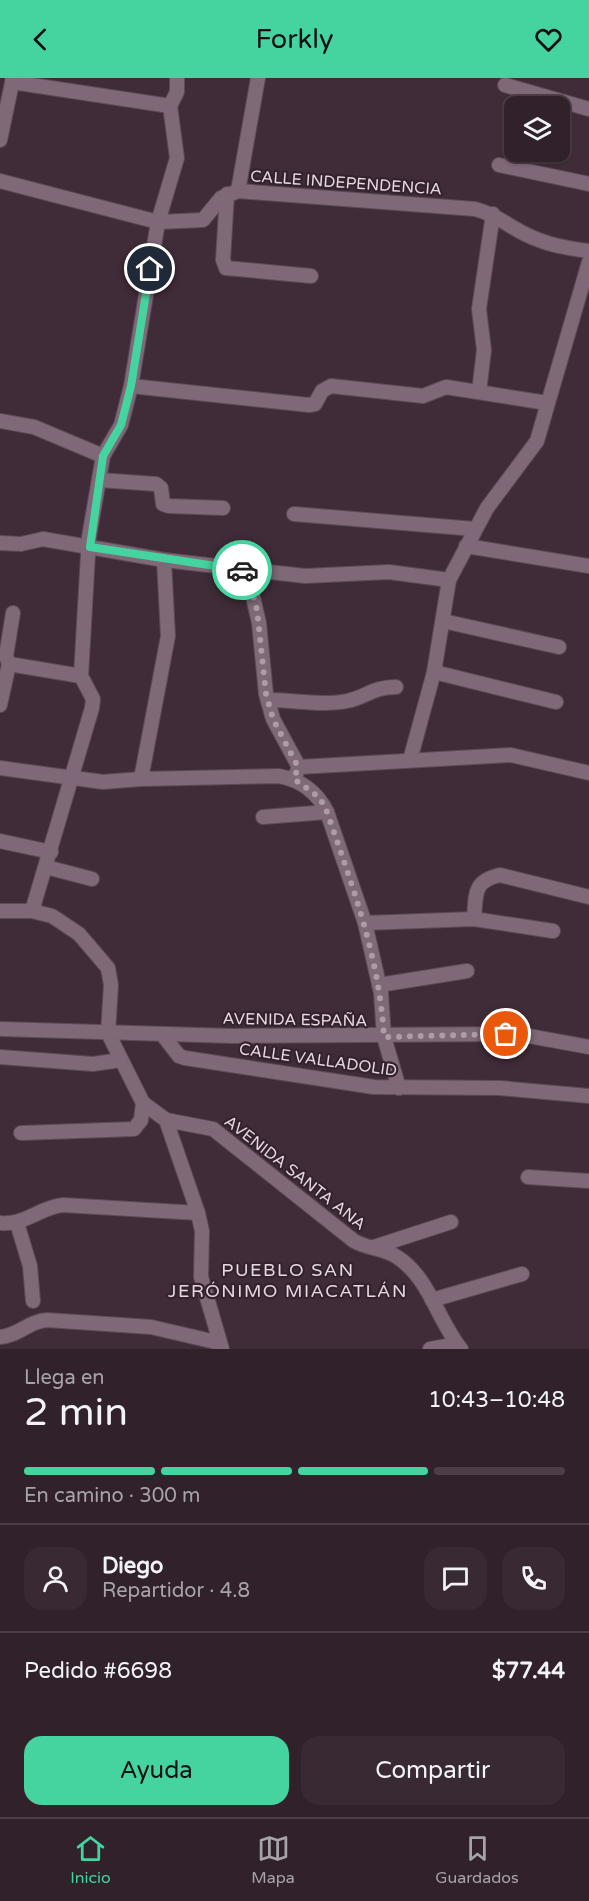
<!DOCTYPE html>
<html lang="es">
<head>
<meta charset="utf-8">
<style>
  body { margin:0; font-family:"Varela Round",sans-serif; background:#382933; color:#f1f3f6; height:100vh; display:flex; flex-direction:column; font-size:22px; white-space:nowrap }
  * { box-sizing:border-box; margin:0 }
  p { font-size:20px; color:#a8a3a9 }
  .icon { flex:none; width:33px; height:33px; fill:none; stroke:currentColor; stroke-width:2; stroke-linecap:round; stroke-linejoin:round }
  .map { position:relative; height:1271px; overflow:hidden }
  .sheet { display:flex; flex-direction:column; background:#30212b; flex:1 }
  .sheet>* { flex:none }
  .tools { position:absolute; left:504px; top:18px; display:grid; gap:12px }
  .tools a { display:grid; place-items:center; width:66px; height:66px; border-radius:12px; background:#30212b; box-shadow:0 2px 4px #0004,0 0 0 2px #4b3e47; font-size:30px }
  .pin { position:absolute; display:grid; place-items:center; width:51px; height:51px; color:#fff; margin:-26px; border:3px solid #fff; border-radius:50%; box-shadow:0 2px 6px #0007 }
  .courier { position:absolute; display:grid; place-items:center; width:60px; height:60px; margin:-30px; border:4px solid #45d49f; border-radius:50%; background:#fff; color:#222; box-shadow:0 2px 8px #0007 }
  .overview em { font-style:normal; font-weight:600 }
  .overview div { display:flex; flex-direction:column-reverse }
  .overview { display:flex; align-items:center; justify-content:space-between; height:102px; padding:0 24px }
  h1 { font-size:39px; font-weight:600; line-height:45px }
  .bar { display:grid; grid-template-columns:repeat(4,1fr); gap:9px 6px; align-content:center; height:72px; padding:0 24px }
  .bar i { height:8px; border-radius:4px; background:#4b3e47 }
  .bar .active { background:#45d49f }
  .bar p { grid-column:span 4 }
  .line { display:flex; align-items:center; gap:15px; padding:0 24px; border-top:2px solid #4b3e47 }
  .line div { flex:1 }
  .round { display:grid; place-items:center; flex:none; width:63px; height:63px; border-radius:18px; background:#382933 }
  .primary-button { display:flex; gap:12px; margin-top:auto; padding:12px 24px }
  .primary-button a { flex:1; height:69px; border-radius:18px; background:#45d49f; color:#111; font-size:24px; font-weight:600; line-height:69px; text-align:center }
  .primary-button a+a { background:#382933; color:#f1f3f6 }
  header { display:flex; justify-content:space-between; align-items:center; height:78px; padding:0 24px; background:#45d49f; color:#111; font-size:27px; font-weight:600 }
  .dock { display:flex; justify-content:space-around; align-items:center; height:84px; border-top:2px solid #4b3e47; background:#30212b; font-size:16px; color:#a8a3a9 }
  .dock a { display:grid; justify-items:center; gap:3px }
  .dock .active { color:#45d49f }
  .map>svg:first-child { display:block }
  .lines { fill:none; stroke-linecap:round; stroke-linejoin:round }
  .minor-casing { stroke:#5b4b56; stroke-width:16 }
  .minor { stroke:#7f6877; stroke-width:14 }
  .done { stroke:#ab9ca6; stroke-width:6; stroke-dasharray:0 10.8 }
  .route { stroke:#45d49f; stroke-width:8 }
  .labels { text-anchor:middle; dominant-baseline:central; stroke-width:4.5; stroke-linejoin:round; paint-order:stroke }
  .street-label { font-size:16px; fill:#e5d8e1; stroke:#35222f }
  .neighbourhood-label { font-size:18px; letter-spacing:1.5px; fill:#e5d8e1; stroke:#35222f }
</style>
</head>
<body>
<header><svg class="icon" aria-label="back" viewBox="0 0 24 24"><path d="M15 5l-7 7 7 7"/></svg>Forkly<svg class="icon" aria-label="heart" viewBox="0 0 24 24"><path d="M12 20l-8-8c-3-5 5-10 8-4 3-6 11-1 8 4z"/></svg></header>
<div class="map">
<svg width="589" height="1271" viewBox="0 0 589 1271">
  <rect width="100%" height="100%" fill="#402c39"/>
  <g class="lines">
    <defs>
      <g id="minor">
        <path d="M12,4l158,24"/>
        <path d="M505,7l84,24"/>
        <path d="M170,28l7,-14v-14"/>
        <path d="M0,62l13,-62"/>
        <path d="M499,87l90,19"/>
        <path d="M0,103l158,41 45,-2 18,-22 17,-7 237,18c20,5 32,16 50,25 22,11 41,14 64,17"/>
        <path d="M238,113l20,-113"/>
        <path d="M227,116l-4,66 3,8 85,8"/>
        <path d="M131,308l178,19 6,-1 7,-13 9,-5 92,10 23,-9 101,16"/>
        <path d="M479,314l5,-42 -5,-41 14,-95"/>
        <path d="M0,343l34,6 69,29"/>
        <path d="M99,402l57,4 5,4 2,16 6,2 54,2"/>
        <path d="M294,436l181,15"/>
        <path d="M0,465l21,1 22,-5 121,21 141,16 84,-4 60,8"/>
        <path d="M466,468l123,20"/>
        <path d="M247,493l12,52 7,71 7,25 26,48 -3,7"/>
        <path d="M13,535l-7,43 3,8 72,12"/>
        <path d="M443,543l116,26"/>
        <path d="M434,594l122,30"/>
        <path d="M268,622c25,0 55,6 79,1 20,-4 25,-14 49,-14"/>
        <path d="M0,627l9,-41"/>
        <path d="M410,682l24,-88 15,-92 38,-72 50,-67 52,-179"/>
        <path d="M299,689l212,-12 78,18"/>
        <path d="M0,690l103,14 38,-3 138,-3c22,4 38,16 48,36l38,111 16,70 3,44 15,51"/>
        <path d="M141,701l27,-143 -4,-76"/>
        <path d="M263,739l64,-5"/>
        <path d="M0,763l51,11"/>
        <path d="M46,789l46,12"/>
        <path d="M0,833h32l20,5 27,18 29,34 3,17 -3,48 35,70 23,17 32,93 4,18 -1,46 21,72"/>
        <path d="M32,833l60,-203 1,-9 -12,-23 8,-139 14,-81 18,-31 10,-39 27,-164 19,-64 -7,-52"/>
        <path d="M474,841c2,-25 -1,-38 26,-44l89,22"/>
        <path d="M365,845l109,-4 79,12"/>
        <path d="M379,907l88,-14"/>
        <path d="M0,951l233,7 285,-2 71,13"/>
        <path d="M162,956l17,22 6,2 189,29 126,1 89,8"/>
        <path d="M0,979l93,7 28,-4"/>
        <path d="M166,1042l47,9 141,112c14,8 30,7 43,16 32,20 41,64 64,92"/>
        <path d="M21,1055l113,-4 7,-9 2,-17"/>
        <path d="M528,1099l61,4"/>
        <path d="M0,1145c24,3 40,-16 63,-18l135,8"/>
        <path d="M17,1145l13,43 3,35"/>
        <path d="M374,1169l77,-25"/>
        <path d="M432,1222l90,-26"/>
        <path d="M0,1259c18,-1 29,-16 47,-17l104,7 69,16"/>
        <path d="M430,1271l27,-5"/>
      </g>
    </defs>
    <!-- minor casing -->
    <use href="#minor" class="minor-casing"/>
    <!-- minor -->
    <use href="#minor" class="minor"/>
  </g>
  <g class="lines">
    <!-- done -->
    <path class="done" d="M242,492l5,1 10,39 9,84 7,25 25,48 -4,12 26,19 7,14c26,76 52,144 57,225l122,-3"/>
    <!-- route -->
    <path class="route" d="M150,191l-19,117 -10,39 -18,31 -13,91 152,23"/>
  </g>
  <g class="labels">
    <!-- street labels -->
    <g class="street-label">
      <text transform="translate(346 105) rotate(4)">CALLE INDEPENDENCIA</text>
      <text transform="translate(295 942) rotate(1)">AVENIDA ESPAÑA</text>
      <text transform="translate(318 982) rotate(8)">CALLE VALLADOLID</text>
      <text transform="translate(295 1095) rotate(38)">AVENIDA SANTA ANA</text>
    </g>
    <!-- neighbourhood labels -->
    <g class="neighbourhood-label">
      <text x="288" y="1192">PUEBLO SAN<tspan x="288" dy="21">JERÓNIMO MIACATLÁN</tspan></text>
    </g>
  </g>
</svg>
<div class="tools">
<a><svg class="icon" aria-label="layers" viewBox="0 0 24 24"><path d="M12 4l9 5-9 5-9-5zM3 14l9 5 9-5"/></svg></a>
</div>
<div class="pin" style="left:506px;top:956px;background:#ea580c"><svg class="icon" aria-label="bag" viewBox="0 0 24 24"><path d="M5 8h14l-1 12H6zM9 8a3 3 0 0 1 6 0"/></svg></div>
<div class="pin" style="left:150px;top:191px;background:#1f2937"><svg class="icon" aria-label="home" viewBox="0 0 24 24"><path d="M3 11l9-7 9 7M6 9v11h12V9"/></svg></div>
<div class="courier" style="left:242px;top:492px"><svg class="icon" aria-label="car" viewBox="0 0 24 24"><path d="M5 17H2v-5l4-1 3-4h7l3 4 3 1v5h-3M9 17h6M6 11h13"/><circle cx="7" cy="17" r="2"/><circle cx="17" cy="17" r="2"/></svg></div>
</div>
<section class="sheet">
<div class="overview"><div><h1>2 min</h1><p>Llega en</p></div><em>10:43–10:48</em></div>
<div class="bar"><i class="active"></i><i class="active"></i><i class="active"></i><i></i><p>En camino · 300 m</p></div>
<div class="line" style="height:108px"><a class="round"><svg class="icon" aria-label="person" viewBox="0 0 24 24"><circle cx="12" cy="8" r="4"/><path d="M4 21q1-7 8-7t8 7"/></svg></a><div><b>Diego</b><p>Repartidor · 4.8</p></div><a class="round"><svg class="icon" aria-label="chat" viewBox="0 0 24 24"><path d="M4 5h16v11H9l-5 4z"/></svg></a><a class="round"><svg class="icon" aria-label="phone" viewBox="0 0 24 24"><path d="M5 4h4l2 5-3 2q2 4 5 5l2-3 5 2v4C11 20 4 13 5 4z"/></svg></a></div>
<div class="line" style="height:78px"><div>Pedido #6698</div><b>$77.44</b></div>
<div class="primary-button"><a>Ayuda</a><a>Compartir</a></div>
</section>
<nav class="dock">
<a class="active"><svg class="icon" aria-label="home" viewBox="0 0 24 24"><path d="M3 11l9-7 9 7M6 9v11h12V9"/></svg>Inicio</a>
<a><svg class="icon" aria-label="map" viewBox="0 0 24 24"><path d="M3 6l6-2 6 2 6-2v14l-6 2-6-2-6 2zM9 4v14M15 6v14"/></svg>Mapa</a>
<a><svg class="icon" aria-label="saved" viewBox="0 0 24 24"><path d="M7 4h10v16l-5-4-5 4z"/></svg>Guardados</a>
</nav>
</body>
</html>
